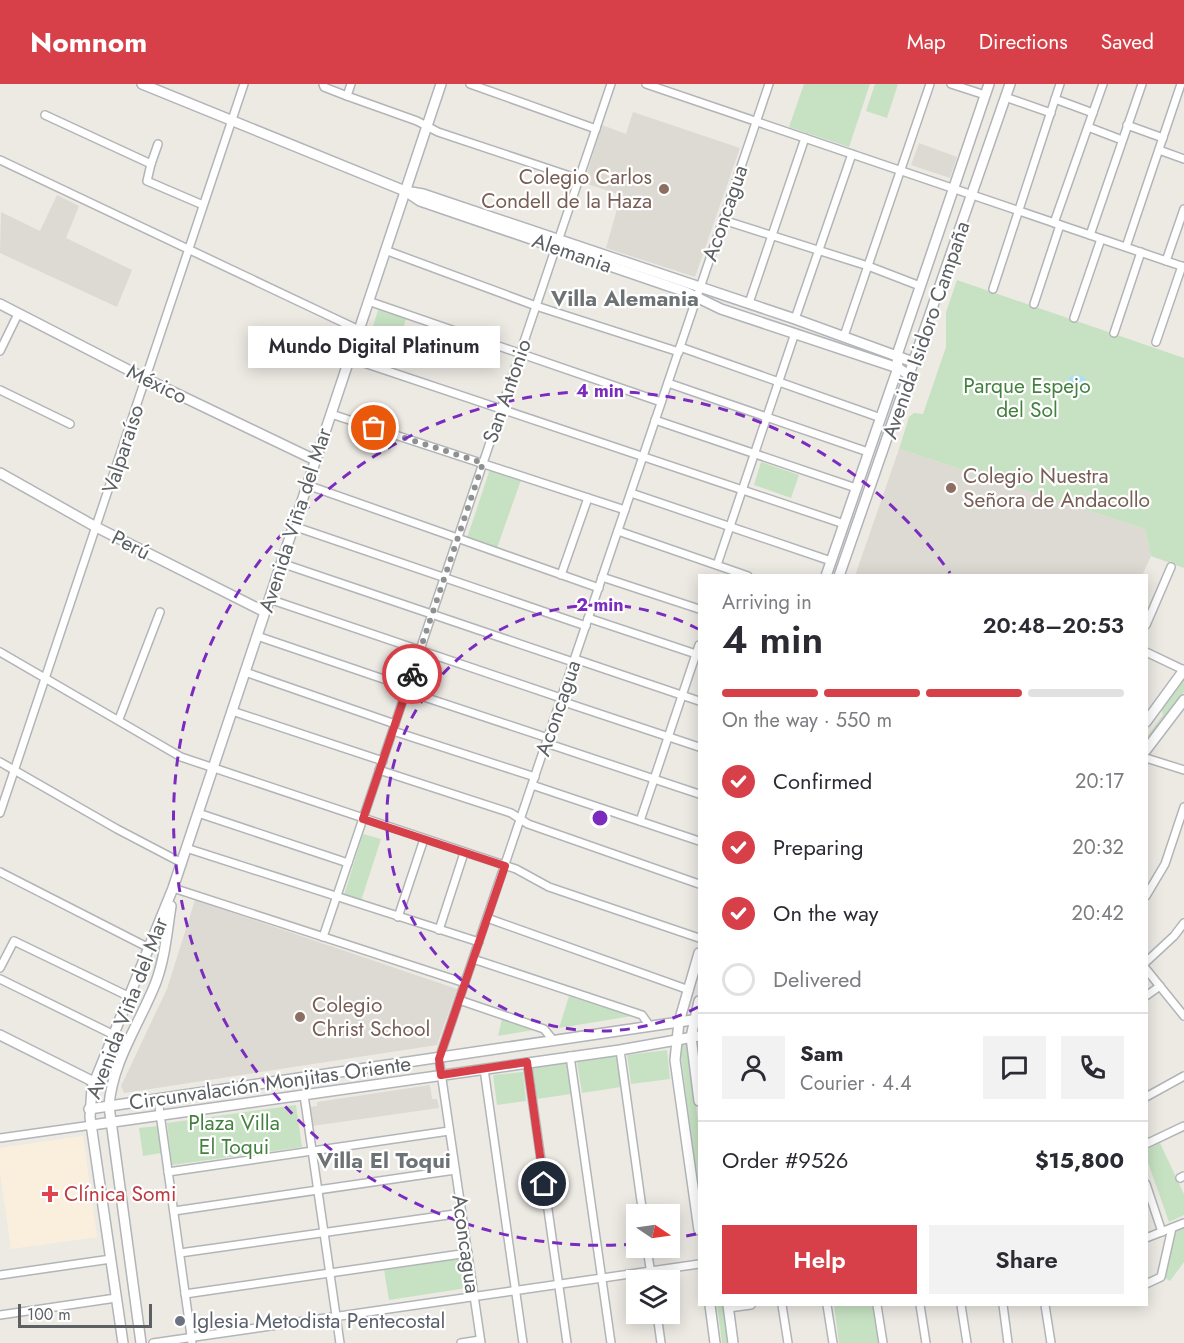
<!DOCTYPE html>
<html lang="en">
<head>
<meta charset="utf-8">
<style>
  body { margin:0; font-family:Jost,sans-serif; background:#f2f2f3; color:#2b2b33; height:100vh; display:flex; flex-direction:column; font-size:22px; white-space:nowrap }
  * { box-sizing:border-box; margin:0 }
  p { font-size:20px; color:#7c7c81 }
  .icon { flex:none; width:33px; height:33px; fill:none; stroke:currentColor; stroke-width:2; stroke-linecap:round; stroke-linejoin:round }
  .map { position:relative; flex:1; overflow:hidden }
  .sheet { position:absolute; left:698px; top:490px; width:450px; height:732px; display:flex; flex-direction:column; background:#fff; border-radius:0px; box-shadow:0 3px 15px #0003 }
  .sheet>* { flex:none }
  .needle { width:39px; rotate:103deg }
  .buttons { position:absolute; left:626px; top:1120px; display:grid; gap:12px }
  .buttons a { display:grid; place-items:center; width:54px; height:54px; border-radius:0px; background:#fff; box-shadow:0 3px 15px #0003; font-size:30px }
  .scale { position:absolute; left:18px; bottom:15px; width:134px; box-sizing:border-box; padding-left:6px; border:3px solid #5c6063; border-top:0; font-size:16px; line-height:21px; white-space:nowrap; color:#5c6063; -webkit-text-stroke:4px #fff; paint-order:stroke }
  .pin { position:absolute; display:grid; place-items:center; width:51px; height:51px; color:#fff; margin:-26px; border:3px solid #fff; border-radius:50%; box-shadow:0 2px 6px #0007 }
  .courier { position:absolute; display:grid; place-items:center; width:60px; height:60px; margin:-30px; border:4px solid #d74048; border-radius:50%; background:#fff; color:#222; box-shadow:0 2px 8px #0007 }
  .bubble { position:absolute; height:42px; border-radius:0px; background:#fff; box-shadow:0 3px 15px #0003; font-size:20px; font-weight:600; line-height:42px; text-align:center }
  .overview em { font-style:normal; font-weight:600 }
  .overview div { display:flex; flex-direction:column-reverse }
  .overview { display:flex; align-items:center; justify-content:space-between; height:102px; padding:0 24px }
  h1 { font-size:39px; font-weight:600; line-height:45px }
  .bar { display:grid; grid-template-columns:repeat(4,1fr); gap:9px 6px; align-content:center; height:72px; padding:0 24px }
  .bar i { height:8px; border-radius:4px; background:#e1e1e2 }
  .bar .active { background:#d74048 }
  .bar p { grid-column:span 4 }
  .line { display:flex; align-items:center; gap:15px; padding:0 24px; border-top:2px solid #e1e1e2 }
  .line div { flex:1 }
  .round { display:grid; place-items:center; flex:none; width:63px; height:63px; border-radius:0px; background:#f2f2f3 }
  ol { padding:0 24px; list-style:none }
  li { display:flex; align-items:center; gap:18px; height:66px }
  li p { margin-inline-start:auto }
  li .icon { padding:6px; border-radius:50%; background:#d74048; color:#fff; stroke-width:4 }
  li:last-child { color:#7c7c81 }
  li i { width:33px; height:33px; border:3px solid #e1e1e2; border-radius:50% }
  .action { display:flex; gap:12px; margin-top:auto; padding:12px 24px }
  .action a { flex:1; height:69px; border-radius:0px; background:#d74048; color:#fff; font-size:24px; font-weight:600; line-height:69px; text-align:center }
  .action a+a { background:#f2f2f3; color:#2b2b33 }
  header { display:flex; align-items:center; gap:36px; box-sizing:border-box; height:84px; padding:0 30px; background:#d74048; color:#fff }
  header strong { font-size:28px }
  nav { display:flex; gap:33px; margin-inline-start:auto; font-size:21px }
  .map>svg:first-child { display:block }
  .commercial { fill:#faefdc }
  .education { fill:#ddd9d3 }
  .green { fill:#c7e2c3 }
  .water { fill:#abdff6 }
  .lines { fill:none; stroke-linecap:round; stroke-linejoin:round }
  .street-casing { stroke:#b2b5b8; stroke-width:10 }
  .secondary-casing { stroke:#b1b4b8; stroke-width:12 }
  .street { stroke:#fff; stroke-width:7 }
  .secondary { stroke:#fff; stroke-width:9 }
  .done { stroke:#8f9090; stroke-width:6; stroke-dasharray:0 10.8 }
  .route { stroke:#d74048; stroke-width:8 }
  .ring { fill:none; stroke:#7b2cbf; stroke-width:3; stroke-dasharray:10 8 }
  .education-dot { fill:#8d6e63; stroke:#fff; stroke-width:2 }
  .health-dot { fill:#e0444e; stroke:#fff; stroke-width:2 }
  .worship-dot { fill:#6b7280; stroke:#fff; stroke-width:2 }
  .labels { text-anchor:middle; dominant-baseline:central; stroke-width:4.5; stroke-linejoin:round; paint-order:stroke }
  .education-label { font-size:21px; fill:#785e54; stroke:#fff; text-anchor:start }
  .street-label { font-size:21px; fill:#5c6063; stroke:#fff }
  .park-label { font-size:21px; fill:#43813e; stroke:#fff }
  .health-label { font-size:21px; fill:#be3a42; stroke:#fff; text-anchor:start }
  .worship-label { font-size:21px; fill:#5b616d; stroke:#fff; text-anchor:start }
  .neighbourhood-label { font-size:22px; font-weight:bold; fill:#6d7275; stroke:#fff }
  .centre { fill:#7b2cbf; stroke:#fff; stroke-width:3 }
  .ring-label { font-size:18px; text-anchor:middle; font-weight:bold; fill:#7b2cbf; stroke:#fff; stroke-width:4.5; stroke-linejoin:round; paint-order:stroke }
</style>
</head>
<body>
<header>
<strong>Nomnom</strong>
<nav><a>Map</a><a>Directions</a><a>Saved</a></nav>
</header>
<div class="map">
<svg width="1184" height="1259" viewBox="0 0 1184 1259">
  <rect width="100%" height="100%" fill="#edeae4"/>
  <!-- commercial -->
  <path class="commercial" d="M83,1052l14,101 -86,12 -11,-77v-24z"/>
  <!-- education -->
  <g class="education">
    <path d="M633,28l107,36 -45,129 -89,-29 15,-53 -37,-12 18,-58 24,9z"/>
    <path d="M919,59l38,14 -7,21 -39,-13z"/>
    <path d="M57,111l22,11 -13,32 66,32 -15,37 -117,-54 1,-41 39,19z"/>
    <path d="M899,365l246,80 6,27 -9,20h-287z"/>
    <path d="M195,816l262,89 -20,56 -313,48 -3,-7 46,-97z"/>
    <path d="M430,1001l2,14h5l2,9 -127,18 -3,-19 8,-1v-4z"/>
  </g>
  <!-- green -->
  <g class="green">
    <path d="M804,0h66l-21,63 -60,-20z"/>
    <path d="M875,0h23l-11,34 -21,-7z"/>
    <path d="M957,196l227,78v210l-33,-12 -6,-27 -246,-80 10,-32 5,-4 9,1 23,-67v-35z"/>
    <path d="M378,226l28,9 -14,44 -28,-8z"/>
    <path d="M761,378l38,13 -8,23 -37,-13z"/>
    <path d="M490,385l31,11 -24,68 -30,-10z"/>
    <path d="M1184,595v13l-38,52v-6l17,-23 -1,-5z"/>
    <path d="M363,750l18,5 -20,62 -17,-6z"/>
    <path d="M569,912l63,20 -73,12z"/>
    <path d="M502,935l32,11 -36,6z"/>
    <path d="M685,960l2,1 12,80v65l-19,-140v-4z"/>
    <path d="M667,966l3,29 -39,5 -4,-29z"/>
    <path d="M616,972l5,31 -39,6 -5,-31z"/>
    <path d="M566,979l5,31 -34,5 -5,-31z"/>
    <path d="M523,988l3,29 -29,4 -4,-30z"/>
    <path d="M296,1021l6,42 -130,18 -5,-42z"/>
    <path d="M158,1042l3,27 -18,3 -4,-28z"/>
    <path d="M1160,1059l24,51v21l-15,7 -23,-65v-7z"/>
    <path d="M1184,1144v34l-14,19 -5,-3 10,-46z"/>
    <path d="M462,1174l5,30 -78,12 -5,-30z"/>
    <path d="M717,1221h8l5,38h-8z"/>
    <path d="M834,1221h39l6,38h-40z"/>
  </g>
  <!-- water -->
  <circle class="water" cx="1077" cy="302" r="11"/>
  <g class="lines">
    <defs>
      <g id="street">
        <path d="M323,0l1,3 23,9"/>
        <path d="M351,0l-4,12 70,25 21,11 141,47"/>
        <path d="M470,0l126,45"/>
        <path d="M646,0l538,183"/>
        <path d="M951,0l34,11"/>
        <path d="M1005,13l46,16"/>
        <path d="M1055,15l38,14"/>
        <path d="M45,31l106,49 -4,17 56,24"/>
        <path d="M1127,41l36,13"/>
        <path d="M1088,43l34,13"/>
        <path d="M1159,66l25,9"/>
        <path d="M0,76l359,170"/>
        <path d="M151,80l7,-20"/>
        <path d="M723,136l145,46 52,20"/>
        <path d="M1054,139l49,-139"/>
        <path d="M1090,151l52,-151"/>
        <path d="M1126,163l55,-163"/>
        <path d="M385,166l151,56 143,46"/>
        <path d="M1166,177l18,-52"/>
        <path d="M993,205l67,-205"/>
        <path d="M368,217l293,101"/>
        <path d="M749,219l56,-165"/>
        <path d="M1034,220l26,-79"/>
        <path d="M1074,234l27,-79"/>
        <path d="M795,235l57,-165"/>
        <path d="M1114,249l27,-81"/>
        <path d="M844,252l86,-252"/>
        <path d="M1156,258l26,-76"/>
        <path d="M680,263l201,71"/>
        <path d="M0,267l18,-37"/>
        <path d="M349,274l495,166"/>
        <path d="M668,299l200,69"/>
        <path d="M0,306l70,34"/>
        <path d="M331,330l294,96"/>
        <path d="M655,336l201,68"/>
        <path d="M307,401l292,103"/>
        <path d="M631,409l200,68"/>
        <path d="M293,442l293,100"/>
        <path d="M618,447l130,45"/>
        <path d="M281,479l292,99"/>
        <path d="M717,481l78,-232"/>
        <path d="M561,491l27,-77"/>
        <path d="M602,493l97,32"/>
        <path d="M269,515l292,99"/>
        <path d="M588,534l111,37"/>
        <path d="M1146,541l25,-58"/>
        <path d="M257,552l150,51"/>
        <path d="M0,568l181,105 335,112 33,18 150,51"/>
        <path d="M1146,568l38,18"/>
        <path d="M575,575l124,42"/>
        <path d="M245,588l150,52"/>
        <path d="M406,607l142,47"/>
        <path d="M561,617l138,46"/>
        <path d="M232,627l151,50"/>
        <path d="M119,635l41,-107"/>
        <path d="M393,647l142,46"/>
        <path d="M546,659l153,51"/>
        <path d="M1146,674l38,12"/>
        <path d="M0,678l117,67 65,34"/>
        <path d="M379,686l132,43 17,11 171,60"/>
        <path d="M532,701l167,56"/>
        <path d="M0,729l244,-729"/>
        <path d="M198,729l150,50"/>
        <path d="M640,737l59,-176"/>
        <path d="M186,764l293,94"/>
        <path d="M0,788l151,77"/>
        <path d="M173,804l292,95"/>
        <path d="M1146,812l19,-32 19,-57"/>
        <path d="M398,833l26,-78"/>
        <path d="M487,834l202,72"/>
        <path d="M439,846l25,-77"/>
        <path d="M323,853l288,-853"/>
        <path d="M473,875l169,56 7,10"/>
        <path d="M1146,878l28,-26 10,-13"/>
        <path d="M0,884l14,-27 116,56"/>
        <path d="M1146,885l38,47"/>
        <path d="M0,895l114,56"/>
        <path d="M1146,912l14,-10"/>
        <path d="M459,916l85,29 9,11"/>
        <path d="M620,966l23,165"/>
        <path d="M570,972l41,287"/>
        <path d="M527,978l40,281"/>
        <path d="M484,985l39,274"/>
        <path d="M304,1011l36,248"/>
        <path d="M1146,1013l38,-21"/>
        <path d="M158,1015l34,244"/>
        <path d="M0,1054l92,-13"/>
        <path d="M1146,1060l38,-18"/>
        <path d="M168,1088l281,-41"/>
        <path d="M1180,1094l4,-2"/>
        <path d="M1146,1100l16,48"/>
        <path d="M174,1127l281,-41"/>
        <path d="M1146,1154l38,-15"/>
        <path d="M647,1164l5,33"/>
        <path d="M180,1169l282,-40"/>
        <path d="M0,1191l111,-16"/>
        <path d="M1146,1200l15,-7 11,-49"/>
        <path d="M185,1210l283,-41"/>
        <path d="M782,1221l6,38"/>
        <path d="M827,1221l6,38"/>
        <path d="M877,1221l6,38"/>
        <path d="M920,1221l6,38"/>
        <path d="M961,1221l6,38"/>
        <path d="M1003,1221l5,38"/>
        <path d="M1045,1221l6,38"/>
        <path d="M728,1224l23,-3"/>
        <path d="M657,1230l4,29"/>
        <path d="M0,1231l116,-17"/>
        <path d="M153,1259l546,-79"/>
        <path d="M461,1259l19,-3"/>
        <path d="M481,1259l-42,-284 330,-975"/>
      </g>
      <g id="secondary">
        <path d="M142,0l263,107 15,10 266,91 35,17 177,59 11,7"/>
        <path d="M405,107l18,3 372,125 118,43"/>
        <path d="M0,220l146,75 169,81"/>
        <path d="M0,389l96,54 169,85"/>
        <path d="M826,492l66,-191 6,-17 -1,-13 92,-271"/>
        <path d="M839,492l171,-492"/>
        <path d="M1146,638l38,-52"/>
        <path d="M1146,666l38,-50"/>
        <path d="M699,869l-20,69 -4,38 24,170"/>
        <path d="M699,917l-8,36 8,64"/>
        <path d="M0,951l94,47"/>
        <path d="M89,1025l610,-90"/>
        <path d="M92,1041l528,-75 79,-14"/>
        <path d="M710,1221l5,38"/>
        <path d="M728,1221l5,38"/>
        <path d="M123,1259l-33,-226 2,-29 81,-200 268,-804"/>
        <path d="M141,1259l-32,-237c3,-44 31,-83 47,-124 9,-24 11,-51 15,-76"/>
      </g>
    </defs>
    <!-- street casing -->
    <use href="#street" class="street-casing"/>
    <!-- secondary casing -->
    <use href="#secondary" class="secondary-casing"/>
    <!-- street -->
    <use href="#street" class="street"/>
    <!-- secondary -->
    <use href="#secondary" class="secondary"/>
  </g>
  <g class="lines">
    <!-- done -->
    <path class="done" d="M374,344l109,35 -71,211"/>
    <!-- route -->
    <path class="route" d="M412,590l-49,145 142,47 -66,193 2,16 86,-13 17,122"/>
  </g>
  <!-- distance rings -->
  <g class="ring">
    <path d="M698 923A213 213 0 1 1 698 545"/>
    <path d="M696 1150A427 427 0 0 1 670 1155M634 1160A427 427 0 1 1 950 489"/>
  </g>
  <!-- markers -->
  <g class="education-dot">
    <circle cx="664" cy="105" r="6"/>
    <circle cx="951" cy="404" r="6"/>
    <circle cx="300" cy="933" r="6"/>
  </g>
  <path class="health-dot" d="M47 1101h6v6h6v6h-6v6h-6v-6h-6v-6h6z"/>
  <circle class="worship-dot" cx="180" cy="1237" r="6"/>
  <g class="labels">
    <!-- education labels -->
    <g class="education-label">
      <text x="652" y="93" text-anchor="end">Colegio Carlos<tspan x="652" dy="24">Condell de la Haza</tspan></text>
      <text x="963" y="392">Colegio Nuestra<tspan x="963" dy="24">Señora de Andacollo</tspan></text>
      <text x="312" y="921">Colegio<tspan x="312" dy="24">Christ School</tspan></text>
    </g>
    <!-- street labels -->
    <g class="street-label">
      <text transform="translate(725 129) rotate(-71)">Aconcagua</text>
      <text transform="translate(572 169) rotate(19)">Alemania</text>
      <text transform="translate(926 246) rotate(-71)">Avenida Isidoro Campaña</text>
      <text transform="translate(157 300) rotate(26)">México</text>
      <text transform="translate(507 307) rotate(-71)">San Antonio</text>
      <text transform="translate(123 365) rotate(-72)">Valparaíso</text>
      <text transform="translate(295 436) rotate(-72)">Avenida Viña del Mar</text>
      <text transform="translate(131 461) rotate(27)">Perú</text>
      <text transform="translate(558 624) rotate(-71)">Aconcagua</text>
      <text transform="translate(127 924) rotate(-69)">Avenida Viña del Mar</text>
      <text transform="translate(270 999) rotate(-8)">Circunvalación Monjitas Oriente</text>
      <text transform="translate(466 1160) rotate(82)">Aconcagua</text>
    </g>
    <!-- park labels -->
    <g class="park-label">
      <text x="1027" y="302">Parque Espejo<tspan x="1027" dy="24">del Sol</tspan></text>
      <text x="234" y="1039">Plaza Villa<tspan x="234" dy="24">El Toqui</tspan></text>
    </g>
    <!-- health labels -->
    <g class="health-label">
      <text x="64" y="1110">Clínica Somi</text>
    </g>
    <!-- worship labels -->
    <g class="worship-label">
      <text x="192" y="1237">Iglesia Metodista Pentecostal</text>
    </g>
    <!-- neighbourhood labels -->
    <g class="neighbourhood-label">
      <text x="625" y="214">Villa Alemania</text>
      <text x="384" y="1076">Villa El Toqui</text>
    </g>
  </g>
  <circle cx="600" cy="734" r="9" class="centre"/>
  <g class="ring-label">
    <text x="600" y="313">4 min</text>
    <text x="600" y="527">2 min</text>
  </g>
</svg>
<div class="buttons">
<a><svg class="needle" viewBox="-14 -14 28 28"><path d="M0-13l5 13h-10z" fill="#e53935"/><path d="M0 13l5-13h-10z" fill="#7c7c81"/></svg></a>
<a><svg class="icon" aria-label="layers" viewBox="0 0 24 24"><path d="M12 4l9 5-9 5-9-5zM3 14l9 5 9-5"/></svg></a>
</div>
<div class="scale">100 m</div>
<div class="pin" style="left:374px;top:344px;background:#ea580c"><svg class="icon" aria-label="bag" viewBox="0 0 24 24"><path d="M5 8h14l-1 12H6zM9 8a3 3 0 0 1 6 0"/></svg></div>
<div class="pin" style="left:544px;top:1100px;background:#1f2937"><svg class="icon" aria-label="home" viewBox="0 0 24 24"><path d="M3 11l9-7 9 7M6 9v11h12V9"/></svg></div>
<div class="courier" style="left:412px;top:590px"><svg class="icon" aria-label="bike" viewBox="0 0 24 24"><circle cx="6" cy="16" r="4"/><circle cx="18" cy="16" r="4"/><path d="M6 16l4-8h5l3 8M10 8l3 8H6M13 5h3"/></svg></div>
<div class="bubble" style="left:248px;top:242px;width:252px">Mundo Digital Platinum</div>
<section class="sheet">
<div class="overview"><div><h1>4 min</h1><p>Arriving in</p></div><em>20:48–20:53</em></div>
<div class="bar"><i class="active"></i><i class="active"></i><i class="active"></i><i></i><p>On the way · 550 m</p></div>
<ol>
<li><svg class="icon" aria-label="check" viewBox="0 0 24 24"><path d="M5 12l5 5 9-10"/></svg>Confirmed<p>20:17</p></li>
<li><svg class="icon" aria-label="check" viewBox="0 0 24 24"><path d="M5 12l5 5 9-10"/></svg>Preparing<p>20:32</p></li>
<li><svg class="icon" aria-label="check" viewBox="0 0 24 24"><path d="M5 12l5 5 9-10"/></svg>On the way<p>20:42</p></li>
<li><i></i>Delivered</li>
</ol>
<div class="line" style="height:108px"><a class="round"><svg class="icon" aria-label="person" viewBox="0 0 24 24"><circle cx="12" cy="8" r="4"/><path d="M4 21q1-7 8-7t8 7"/></svg></a><div><b>Sam</b><p>Courier · 4.4</p></div><a class="round"><svg class="icon" aria-label="chat" viewBox="0 0 24 24"><path d="M4 5h16v11H9l-5 4z"/></svg></a><a class="round"><svg class="icon" aria-label="phone" viewBox="0 0 24 24"><path d="M5 4h4l2 5-3 2q2 4 5 5l2-3 5 2v4C11 20 4 13 5 4z"/></svg></a></div>
<div class="line" style="height:78px"><div>Order #9526</div><b>$15,800</b></div>
<div class="action"><a>Help</a><a>Share</a></div>
</section>
</div>
</body>
</html>
